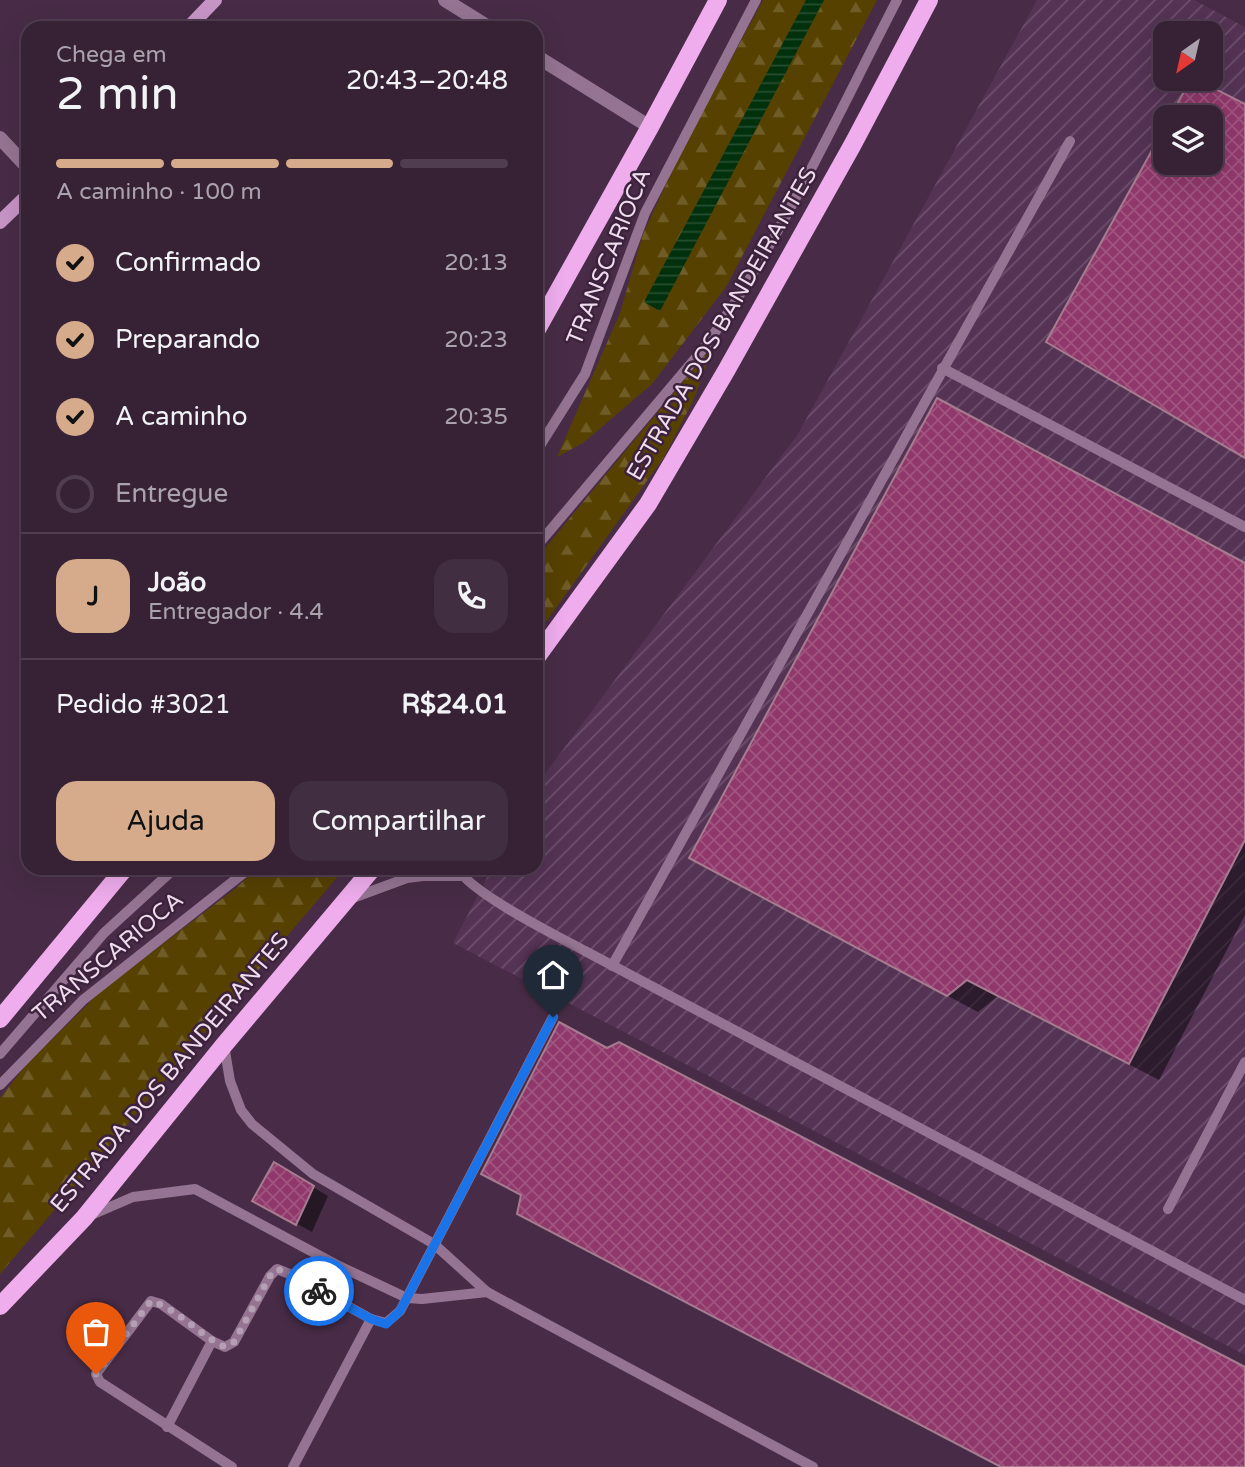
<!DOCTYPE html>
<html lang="pt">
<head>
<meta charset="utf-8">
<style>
  body { margin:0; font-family:"Varela Round",sans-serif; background:#412e41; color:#f1f3f6; height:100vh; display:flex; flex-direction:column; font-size:26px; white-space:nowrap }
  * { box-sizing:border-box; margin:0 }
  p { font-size:23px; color:#aaa3ad }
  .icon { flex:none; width:38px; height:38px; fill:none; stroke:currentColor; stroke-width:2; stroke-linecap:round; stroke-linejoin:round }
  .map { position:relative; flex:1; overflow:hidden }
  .details { position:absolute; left:21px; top:21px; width:522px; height:854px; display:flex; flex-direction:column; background:#362135; border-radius:21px; box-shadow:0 7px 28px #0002,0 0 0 2px #503e50 }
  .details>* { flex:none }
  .needle { width:46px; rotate:214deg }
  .tools { position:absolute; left:1153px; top:21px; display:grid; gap:14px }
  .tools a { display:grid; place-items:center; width:70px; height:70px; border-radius:14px; background:#362135; box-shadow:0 7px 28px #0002,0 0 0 2px #503e50; font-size:35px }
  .pin { position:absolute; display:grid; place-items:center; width:60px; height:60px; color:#fff; margin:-72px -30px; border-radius:50% 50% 50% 0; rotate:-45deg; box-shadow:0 0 7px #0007 }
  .pin .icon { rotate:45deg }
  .courier { position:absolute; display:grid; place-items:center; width:70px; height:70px; margin:-35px; border:5px solid #1a73e8; border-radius:50%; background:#fff; color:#222; box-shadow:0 2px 9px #0007 }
  .headline em { font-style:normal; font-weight:600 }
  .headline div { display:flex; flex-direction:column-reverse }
  .headline { display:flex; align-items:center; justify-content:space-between; height:119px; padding:0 35px }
  h1 { font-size:46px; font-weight:600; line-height:52px }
  .bar { display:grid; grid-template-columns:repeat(4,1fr); gap:10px 7px; align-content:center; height:84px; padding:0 35px }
  .bar i { height:9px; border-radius:5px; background:#503e50 }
  .bar .active { background:#d6ab8b }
  .bar p { grid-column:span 4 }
  .line { display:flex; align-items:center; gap:18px; padding:0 35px; border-top:2px solid #503e50 }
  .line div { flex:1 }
  .round { display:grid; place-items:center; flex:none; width:74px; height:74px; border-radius:21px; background:#412e41 }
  ol { padding:0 35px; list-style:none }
  li { display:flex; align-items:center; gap:21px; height:77px }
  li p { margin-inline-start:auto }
  li .icon { padding:7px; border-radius:50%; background:#d6ab8b; color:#111; stroke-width:4 }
  li:last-child { color:#aaa3ad }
  li i { width:38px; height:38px; border:4px solid #503e50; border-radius:50% }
  .button { display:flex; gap:14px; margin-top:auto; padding:14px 35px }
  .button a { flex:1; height:80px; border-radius:21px; background:#d6ab8b; color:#111; font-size:28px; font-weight:600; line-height:80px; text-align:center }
  .button a+a { background:#412e41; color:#f1f3f6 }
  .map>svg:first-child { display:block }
  .industrial { fill:url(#industrial-furrows); fill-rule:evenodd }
  .forest { fill:url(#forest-firs) }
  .water { fill:url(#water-rules) }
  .shadow { fill:#0007 }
  .building { fill:url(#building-cross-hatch); stroke:#a67c91; stroke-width:2 }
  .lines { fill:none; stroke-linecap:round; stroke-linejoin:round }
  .lane { stroke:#947492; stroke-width:10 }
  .street { stroke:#947492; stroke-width:14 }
  .secondary { stroke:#c794c6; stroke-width:14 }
  .primary { stroke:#efaded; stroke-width:18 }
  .done { stroke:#b59fb4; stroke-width:7; stroke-dasharray:0 12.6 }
  .route { stroke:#1a73e8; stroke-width:9 }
  .labels { text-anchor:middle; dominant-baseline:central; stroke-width:5; stroke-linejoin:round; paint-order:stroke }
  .street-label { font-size:23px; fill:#efddee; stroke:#3d223d }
</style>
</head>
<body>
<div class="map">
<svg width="1245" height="1467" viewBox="0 0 1245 1467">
  <defs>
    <pattern id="industrial-furrows" width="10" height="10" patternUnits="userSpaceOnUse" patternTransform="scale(1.75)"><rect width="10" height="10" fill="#543354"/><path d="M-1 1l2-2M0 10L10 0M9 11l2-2" fill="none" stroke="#6d506d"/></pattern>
    <pattern id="forest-firs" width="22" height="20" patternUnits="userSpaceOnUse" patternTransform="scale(1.75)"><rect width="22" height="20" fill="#564101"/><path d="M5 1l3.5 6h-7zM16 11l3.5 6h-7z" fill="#6f5c26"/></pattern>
    <pattern id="water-rules" width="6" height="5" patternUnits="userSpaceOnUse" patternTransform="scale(1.75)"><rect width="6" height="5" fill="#00300c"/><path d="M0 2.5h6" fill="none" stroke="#264e30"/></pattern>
    <pattern id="building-cross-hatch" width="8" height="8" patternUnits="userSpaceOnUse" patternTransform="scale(1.75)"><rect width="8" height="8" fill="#90386b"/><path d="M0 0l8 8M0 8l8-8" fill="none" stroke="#a05480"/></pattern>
  </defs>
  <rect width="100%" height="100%" fill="#482c47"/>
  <!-- industrial -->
  <path class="industrial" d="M1037,0h157l51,27v1328l-792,-412 39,-75h44v-82l262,-352zM1166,33h45v46h-45zM1166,117h45v46h-45z"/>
  <!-- forest -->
  <g class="forest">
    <path d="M763,0h114l-151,287 -74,97 -69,59 -26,14 63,-144 23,-79 35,-76z"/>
    <path d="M714,344l-21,57 -29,56 -128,179v-77z"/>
    <path d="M257,868h88l-345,406v-176l26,-33 75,-74 135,-103z"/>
  </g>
  <!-- water -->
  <path class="water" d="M806,0h18l-164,311 -16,-9z"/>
  <!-- shadow -->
  <g class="shadow">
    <path d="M1245,565v350l-86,165 -161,-84 -20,16 -257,-137z"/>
    <path d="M275,1165l53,31 -16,36 -57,-31z"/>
  </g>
  <!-- building -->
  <g class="building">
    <path d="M1191,79h5l49,25v354l-199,-116 120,-217v38h45v-46h-41z"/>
    <path d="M937,398l308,165v277l-116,224 -162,-84 -20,16 -258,-138z"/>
    <path d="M559,1022l48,26 12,-6 626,325v100h-244l-484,-253 4,-19 -40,-21z"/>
    <path d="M274,1162l40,24 -18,39 -44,-24z"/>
  </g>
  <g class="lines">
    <!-- lane -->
    <g class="lane">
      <path d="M942,368l303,159"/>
      <path d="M536,452l49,-78 60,-161 111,-213"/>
      <path d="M536,547l168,-199c76,-106 133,-232 193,-348"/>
      <path d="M458,868c9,23 101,69 127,83l660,349"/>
      <path d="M350,899l57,-21 16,-2h38"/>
      <path d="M612,966l458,-825"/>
      <path d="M0,1054l104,-121 71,-65"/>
      <path d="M0,1085l83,-85 167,-132"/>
      <path d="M1168,1209l77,-147"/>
      <path d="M89,1216l44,-19 62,-8 142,76 70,33 15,1 65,-7 -53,-48 -121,-70 -61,-50 -11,-14 -11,-29 -6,-36"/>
      <path d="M487,1292l326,175"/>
      <path d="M212,1341l-51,-37 -10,-3 -55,73 4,8 132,85"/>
      <path d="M167,1427l45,-86 13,6 9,-5 36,-66 7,-7 15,6 79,44"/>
      <path d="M293,1467l78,-148 15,4 14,-12 153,-294"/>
    </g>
    <!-- street -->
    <g class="street">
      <path d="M445,0l45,28"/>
      <path d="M536,56l114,71"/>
      <path d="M0,138l28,30"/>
    </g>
    <!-- secondary -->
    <g class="secondary">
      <path d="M188,28l27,-28"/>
      <path d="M0,222l28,-27"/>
    </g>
    <!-- primary -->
    <g class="primary">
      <path d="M536,331l114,-204 68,-127"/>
      <path d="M536,658l112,-154 78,-133 127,-227 76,-144"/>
      <path d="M0,1019l125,-151"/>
      <path d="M0,1306l84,-88 140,-173 149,-177"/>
    </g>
  </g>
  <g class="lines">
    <!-- done -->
    <path class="done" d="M96,1374l55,-73c27,8 48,34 74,46l9,-5 36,-66 7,-7 15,6 27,16"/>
    <!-- route -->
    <path class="route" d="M319,1291l52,28 15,5 14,-13 153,-294"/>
  </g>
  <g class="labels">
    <!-- street labels -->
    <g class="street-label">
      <text transform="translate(609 257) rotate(-68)">TRANSCARIOCA</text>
      <text transform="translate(722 324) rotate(-60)">ESTRADA DOS BANDEIRANTES</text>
      <text transform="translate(108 957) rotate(-40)">TRANSCARIOCA</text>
      <text transform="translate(170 1073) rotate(-50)">ESTRADA DOS BANDEIRANTES</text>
    </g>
  </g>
</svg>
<div class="tools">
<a><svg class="needle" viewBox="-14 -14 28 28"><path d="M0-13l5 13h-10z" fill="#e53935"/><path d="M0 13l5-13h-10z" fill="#aaa3ad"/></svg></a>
<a><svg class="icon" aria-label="layers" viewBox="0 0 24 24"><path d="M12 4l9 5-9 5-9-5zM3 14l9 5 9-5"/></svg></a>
</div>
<div class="pin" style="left:96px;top:1374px;background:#ea580c"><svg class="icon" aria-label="bag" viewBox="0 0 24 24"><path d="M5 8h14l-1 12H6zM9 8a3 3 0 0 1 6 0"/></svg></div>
<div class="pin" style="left:553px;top:1017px;background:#1f2937"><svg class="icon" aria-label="home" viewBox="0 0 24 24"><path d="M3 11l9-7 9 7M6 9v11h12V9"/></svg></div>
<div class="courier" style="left:319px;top:1291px"><svg class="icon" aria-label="bike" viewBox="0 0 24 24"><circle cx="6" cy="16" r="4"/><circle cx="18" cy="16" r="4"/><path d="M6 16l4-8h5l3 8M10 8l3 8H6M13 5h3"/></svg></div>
<section class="details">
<div class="headline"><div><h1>2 min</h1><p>Chega em</p></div><em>20:43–20:48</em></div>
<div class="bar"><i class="active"></i><i class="active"></i><i class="active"></i><i></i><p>A caminho · 100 m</p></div>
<ol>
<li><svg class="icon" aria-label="check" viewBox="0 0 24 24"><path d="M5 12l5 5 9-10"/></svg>Confirmado<p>20:13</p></li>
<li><svg class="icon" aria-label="check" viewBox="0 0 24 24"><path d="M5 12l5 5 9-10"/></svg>Preparando<p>20:23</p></li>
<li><svg class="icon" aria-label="check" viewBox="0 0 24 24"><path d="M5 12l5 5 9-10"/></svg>A caminho<p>20:35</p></li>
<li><i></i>Entregue</li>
</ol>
<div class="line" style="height:126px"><b class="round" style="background:#d6ab8b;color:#111">J</b><div><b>João</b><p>Entregador · 4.4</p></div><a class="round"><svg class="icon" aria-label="phone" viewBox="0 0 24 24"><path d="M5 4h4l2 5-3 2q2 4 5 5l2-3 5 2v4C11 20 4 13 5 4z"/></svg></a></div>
<div class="line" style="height:91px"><div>Pedido #3021</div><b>R$24.01</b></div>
<div class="button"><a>Ajuda</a><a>Compartilhar</a></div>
</section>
</div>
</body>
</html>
